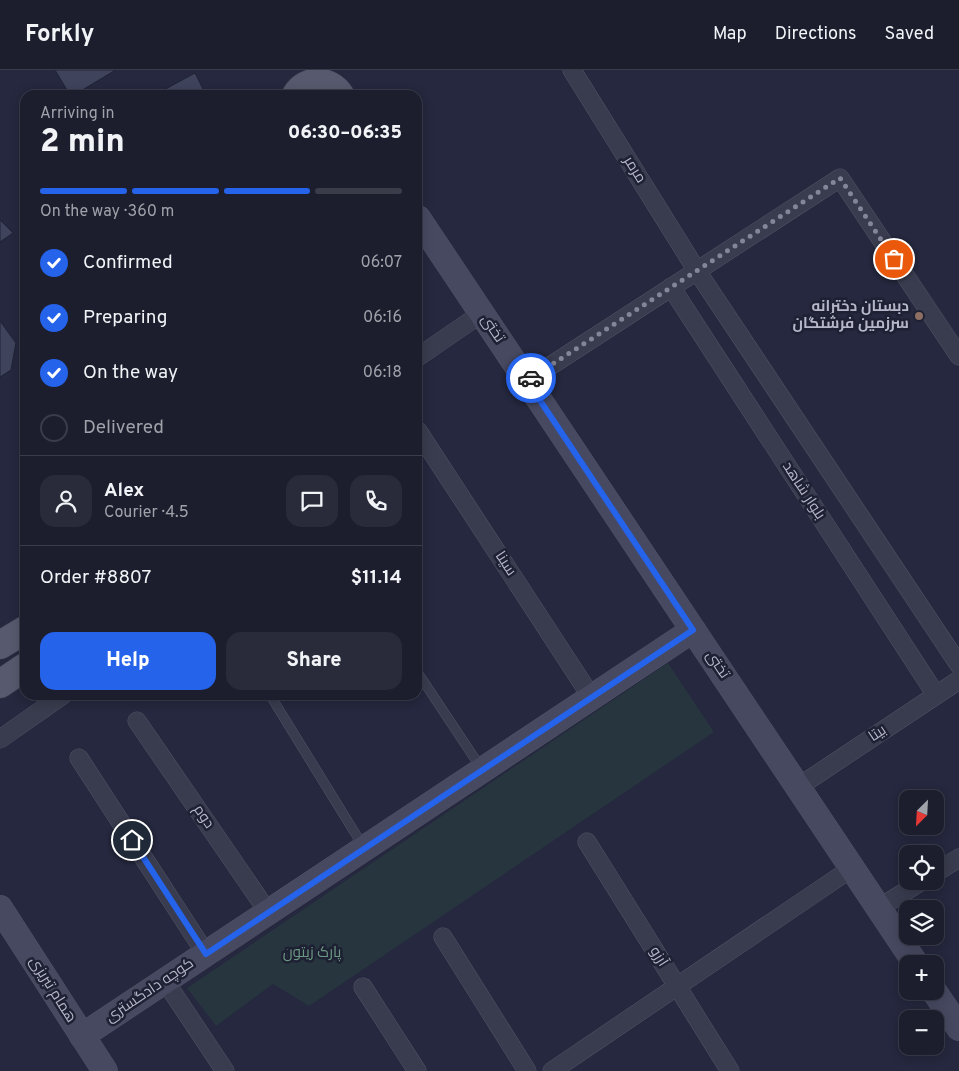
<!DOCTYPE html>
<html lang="en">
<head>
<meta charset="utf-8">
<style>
  body { margin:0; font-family:Overpass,Cairo,sans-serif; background:#292b3a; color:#f1f3f6; height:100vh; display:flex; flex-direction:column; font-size:19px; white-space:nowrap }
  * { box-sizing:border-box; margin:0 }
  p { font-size:16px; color:#a0a2aa }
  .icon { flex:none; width:28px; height:28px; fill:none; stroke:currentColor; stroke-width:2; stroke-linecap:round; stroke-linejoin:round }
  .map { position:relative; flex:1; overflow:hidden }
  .drawer { position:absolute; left:20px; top:20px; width:402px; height:610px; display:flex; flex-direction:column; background:#1c1e2e; border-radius:15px; box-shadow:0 2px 12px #0003,0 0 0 1px #3a3c4a }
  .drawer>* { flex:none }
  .needle { width:32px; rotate:204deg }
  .controls { position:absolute; left:899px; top:720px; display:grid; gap:10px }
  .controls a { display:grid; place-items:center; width:45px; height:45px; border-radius:10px; background:#1c1e2e; box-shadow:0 2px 12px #0003,0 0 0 1px #3a3c4a; font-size:25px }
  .pin { position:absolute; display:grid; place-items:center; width:42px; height:42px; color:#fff; margin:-21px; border:2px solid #fff; border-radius:50%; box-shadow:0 1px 5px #0007 }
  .courier { position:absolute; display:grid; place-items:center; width:50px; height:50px; margin:-25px; border:4px solid #2563eb; border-radius:50%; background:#fff; color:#222; box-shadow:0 1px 6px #0007 }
  .head em { font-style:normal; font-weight:800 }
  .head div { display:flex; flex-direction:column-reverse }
  .head { display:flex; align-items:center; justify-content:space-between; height:85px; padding:0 20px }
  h1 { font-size:32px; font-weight:800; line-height:38px }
  .bar { display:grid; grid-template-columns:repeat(4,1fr); gap:8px 5px; align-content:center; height:60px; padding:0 20px }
  .bar i { height:6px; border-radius:4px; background:#3a3c4a }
  .bar .active { background:#2563eb }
  .bar p { grid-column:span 4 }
  .line { display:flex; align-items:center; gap:12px; padding:0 20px; border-top:1px solid #3a3c4a }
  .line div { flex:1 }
  .round { display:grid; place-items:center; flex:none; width:52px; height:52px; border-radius:15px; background:#292b3a }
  ol { padding:0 20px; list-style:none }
  li { display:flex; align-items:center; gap:15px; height:55px }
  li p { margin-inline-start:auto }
  li .icon { padding:5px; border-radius:50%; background:#2563eb; color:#fff; stroke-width:4 }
  li:last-child { color:#a0a2aa }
  li i { width:28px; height:28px; border:2px solid #3a3c4a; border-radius:50% }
  .primary-button { display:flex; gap:10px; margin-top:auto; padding:10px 20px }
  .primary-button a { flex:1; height:58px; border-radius:15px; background:#2563eb; color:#fff; font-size:20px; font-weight:800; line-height:58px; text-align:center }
  .primary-button a+a { background:#292b3a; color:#f1f3f6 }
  header { display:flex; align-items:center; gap:30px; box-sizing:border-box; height:70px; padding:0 25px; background:#1c1e2e; border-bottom:1px solid #3a3c4a }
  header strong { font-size:24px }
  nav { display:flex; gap:28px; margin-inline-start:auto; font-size:18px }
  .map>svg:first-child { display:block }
  .green { fill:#27353f }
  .building { fill:#3f435c; stroke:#202335 }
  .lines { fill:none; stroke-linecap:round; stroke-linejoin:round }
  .lane-casing { stroke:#515466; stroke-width:10 }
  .street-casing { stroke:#515466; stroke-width:19 }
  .secondary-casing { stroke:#515466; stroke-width:26 }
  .primary-casing { stroke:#3f4254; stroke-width:29 }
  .lane { stroke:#393c4e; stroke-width:9 }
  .street { stroke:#393c4e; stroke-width:18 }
  .secondary { stroke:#474961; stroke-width:25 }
  .primary { stroke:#575a6e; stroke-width:28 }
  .done { stroke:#838598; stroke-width:5; stroke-dasharray:0 9 }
  .route { stroke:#2563eb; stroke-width:6 }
  .education-dot { fill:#8d6e63; stroke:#1e2133; stroke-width:2 }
  .labels { text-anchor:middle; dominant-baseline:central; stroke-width:5; stroke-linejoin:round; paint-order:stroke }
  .street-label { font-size:15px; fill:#b5b7c9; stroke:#1e2133 }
  .poi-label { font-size:15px; font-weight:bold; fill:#b5b7c9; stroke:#1e2133; text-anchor:end }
  .park-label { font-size:15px; fill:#6c9983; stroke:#1e2133 }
</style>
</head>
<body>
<header>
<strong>Forkly</strong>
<nav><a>Map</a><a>Directions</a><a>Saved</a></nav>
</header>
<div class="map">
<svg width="959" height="1001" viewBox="0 0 959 1001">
  <rect width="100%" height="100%" fill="#25283e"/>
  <!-- green -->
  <path class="green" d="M668,593l46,69 -405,274 -36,-22 -57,42 -29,-38z"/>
  <!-- building -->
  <g class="building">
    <path d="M55,0h59v1l-40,24h-4z"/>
    <path d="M195,3l11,22h-45l-1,-3z"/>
    <path d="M0,150l13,13 -13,9z"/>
    <path d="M0,251l16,22 -5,27 -11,7z"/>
  </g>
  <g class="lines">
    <defs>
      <g id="lane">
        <path d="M418,603l63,95"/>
        <path d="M270,625l93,151"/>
      </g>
      <g id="street">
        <path d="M572,0l125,201 262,394"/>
        <path d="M671,217l265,408"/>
        <path d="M418,287l64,-44"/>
        <path d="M527,311l313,-203 119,178"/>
        <path d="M418,361l174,267"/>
        <path d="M137,651l131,191"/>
        <path d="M0,669l63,-44"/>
        <path d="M79,688l127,196"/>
        <path d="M798,717l161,-107"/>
        <path d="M587,772l143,229"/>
        <path d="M935,803l24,-15"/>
        <path d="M879,838l43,-27"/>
        <path d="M443,867l84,134"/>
        <path d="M165,911l60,90"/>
        <path d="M363,917l54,84"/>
        <path d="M552,1001l300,-203"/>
      </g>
      <g id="secondary">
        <path d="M418,148l498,746"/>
        <path d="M0,838l105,163"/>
        <path d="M934,921l25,37"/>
        <path d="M82,966l611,-406"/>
      </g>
      <g id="primary">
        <path d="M296,25c10,-17 34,-16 44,0"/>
        <path d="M0,575l25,-15"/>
        <path d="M0,614l25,-17"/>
      </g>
    </defs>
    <!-- lane casing -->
    <use href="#lane" class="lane-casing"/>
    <!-- street casing -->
    <use href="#street" class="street-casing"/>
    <!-- secondary casing -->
    <use href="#secondary" class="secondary-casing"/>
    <!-- primary casing -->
    <use href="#primary" class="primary-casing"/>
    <!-- lane -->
    <use href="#lane" class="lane"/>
    <!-- street -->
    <use href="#street" class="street"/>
    <!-- secondary -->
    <use href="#secondary" class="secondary"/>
    <!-- primary -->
    <use href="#primary" class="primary"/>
  </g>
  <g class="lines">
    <!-- done -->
    <path class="done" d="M531,308l309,-200 54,81"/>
    <!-- route -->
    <path class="route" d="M132,770l74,114 487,-324 -166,-249 4,-3"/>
  </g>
  <!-- markers -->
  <circle class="education-dot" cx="919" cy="246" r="5"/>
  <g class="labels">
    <!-- street labels -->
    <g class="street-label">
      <text transform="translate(634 100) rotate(58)">مرمر</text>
      <text transform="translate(492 259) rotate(56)">تختى</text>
      <text transform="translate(803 421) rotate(57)">بلوار شاهد</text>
      <text transform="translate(505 494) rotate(57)">سینا</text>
      <text transform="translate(717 595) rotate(56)">تختى</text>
      <text transform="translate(878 664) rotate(-34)">بیتا</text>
      <text transform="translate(203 747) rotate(56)">دوم</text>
      <text transform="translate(658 887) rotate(58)">آرزو</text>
      <text transform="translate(52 920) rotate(58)">همام تبریزی</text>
      <text transform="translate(150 921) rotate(-34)">کوچه دادگستری</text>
    </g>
    <!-- poi labels -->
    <g class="poi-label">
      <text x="909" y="237">دبستان دخترانه<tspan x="909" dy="17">سرزمین فرشتگان</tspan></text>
    </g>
    <!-- park labels -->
    <g class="park-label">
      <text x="312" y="883">پارک زیتون</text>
    </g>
  </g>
</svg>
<div class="controls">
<a><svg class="needle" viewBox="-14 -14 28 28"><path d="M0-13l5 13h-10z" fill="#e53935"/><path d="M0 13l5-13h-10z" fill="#a0a2aa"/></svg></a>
<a><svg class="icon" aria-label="locate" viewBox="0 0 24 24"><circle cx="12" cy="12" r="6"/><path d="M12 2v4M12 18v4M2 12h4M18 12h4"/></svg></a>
<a><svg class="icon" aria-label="layers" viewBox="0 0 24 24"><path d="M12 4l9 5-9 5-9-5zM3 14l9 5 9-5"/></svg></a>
<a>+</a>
<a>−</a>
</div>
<div class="pin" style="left:894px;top:189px;background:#ea580c"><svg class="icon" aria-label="bag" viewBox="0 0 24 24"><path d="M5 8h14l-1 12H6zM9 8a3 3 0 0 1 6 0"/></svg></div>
<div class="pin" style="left:132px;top:770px;background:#1f2937"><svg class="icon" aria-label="home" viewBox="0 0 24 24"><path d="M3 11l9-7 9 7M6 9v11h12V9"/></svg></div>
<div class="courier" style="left:531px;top:308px"><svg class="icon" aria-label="car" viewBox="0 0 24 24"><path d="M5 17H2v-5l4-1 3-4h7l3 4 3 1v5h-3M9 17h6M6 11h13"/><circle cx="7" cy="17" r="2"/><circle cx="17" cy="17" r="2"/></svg></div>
<section class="drawer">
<div class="head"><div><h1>2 min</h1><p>Arriving in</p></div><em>06:30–06:35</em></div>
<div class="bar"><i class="active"></i><i class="active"></i><i class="active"></i><i></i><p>On the way · 360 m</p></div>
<ol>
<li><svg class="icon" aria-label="check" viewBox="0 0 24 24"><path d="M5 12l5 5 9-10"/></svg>Confirmed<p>06:07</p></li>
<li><svg class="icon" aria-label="check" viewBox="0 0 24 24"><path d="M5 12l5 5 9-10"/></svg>Preparing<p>06:16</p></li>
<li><svg class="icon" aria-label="check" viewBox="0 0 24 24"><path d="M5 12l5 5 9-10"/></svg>On the way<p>06:18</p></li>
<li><i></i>Delivered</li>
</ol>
<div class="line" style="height:90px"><a class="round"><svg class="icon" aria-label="person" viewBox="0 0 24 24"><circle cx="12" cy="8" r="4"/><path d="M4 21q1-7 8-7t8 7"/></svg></a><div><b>Alex</b><p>Courier · 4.5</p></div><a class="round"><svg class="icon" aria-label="chat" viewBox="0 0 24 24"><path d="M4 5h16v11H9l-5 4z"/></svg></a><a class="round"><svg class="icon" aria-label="phone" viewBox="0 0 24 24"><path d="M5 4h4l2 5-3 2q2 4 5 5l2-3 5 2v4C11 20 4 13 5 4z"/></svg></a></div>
<div class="line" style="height:65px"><div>Order #8807</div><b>$11.14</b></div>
<div class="primary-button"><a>Help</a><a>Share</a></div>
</section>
</div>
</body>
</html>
